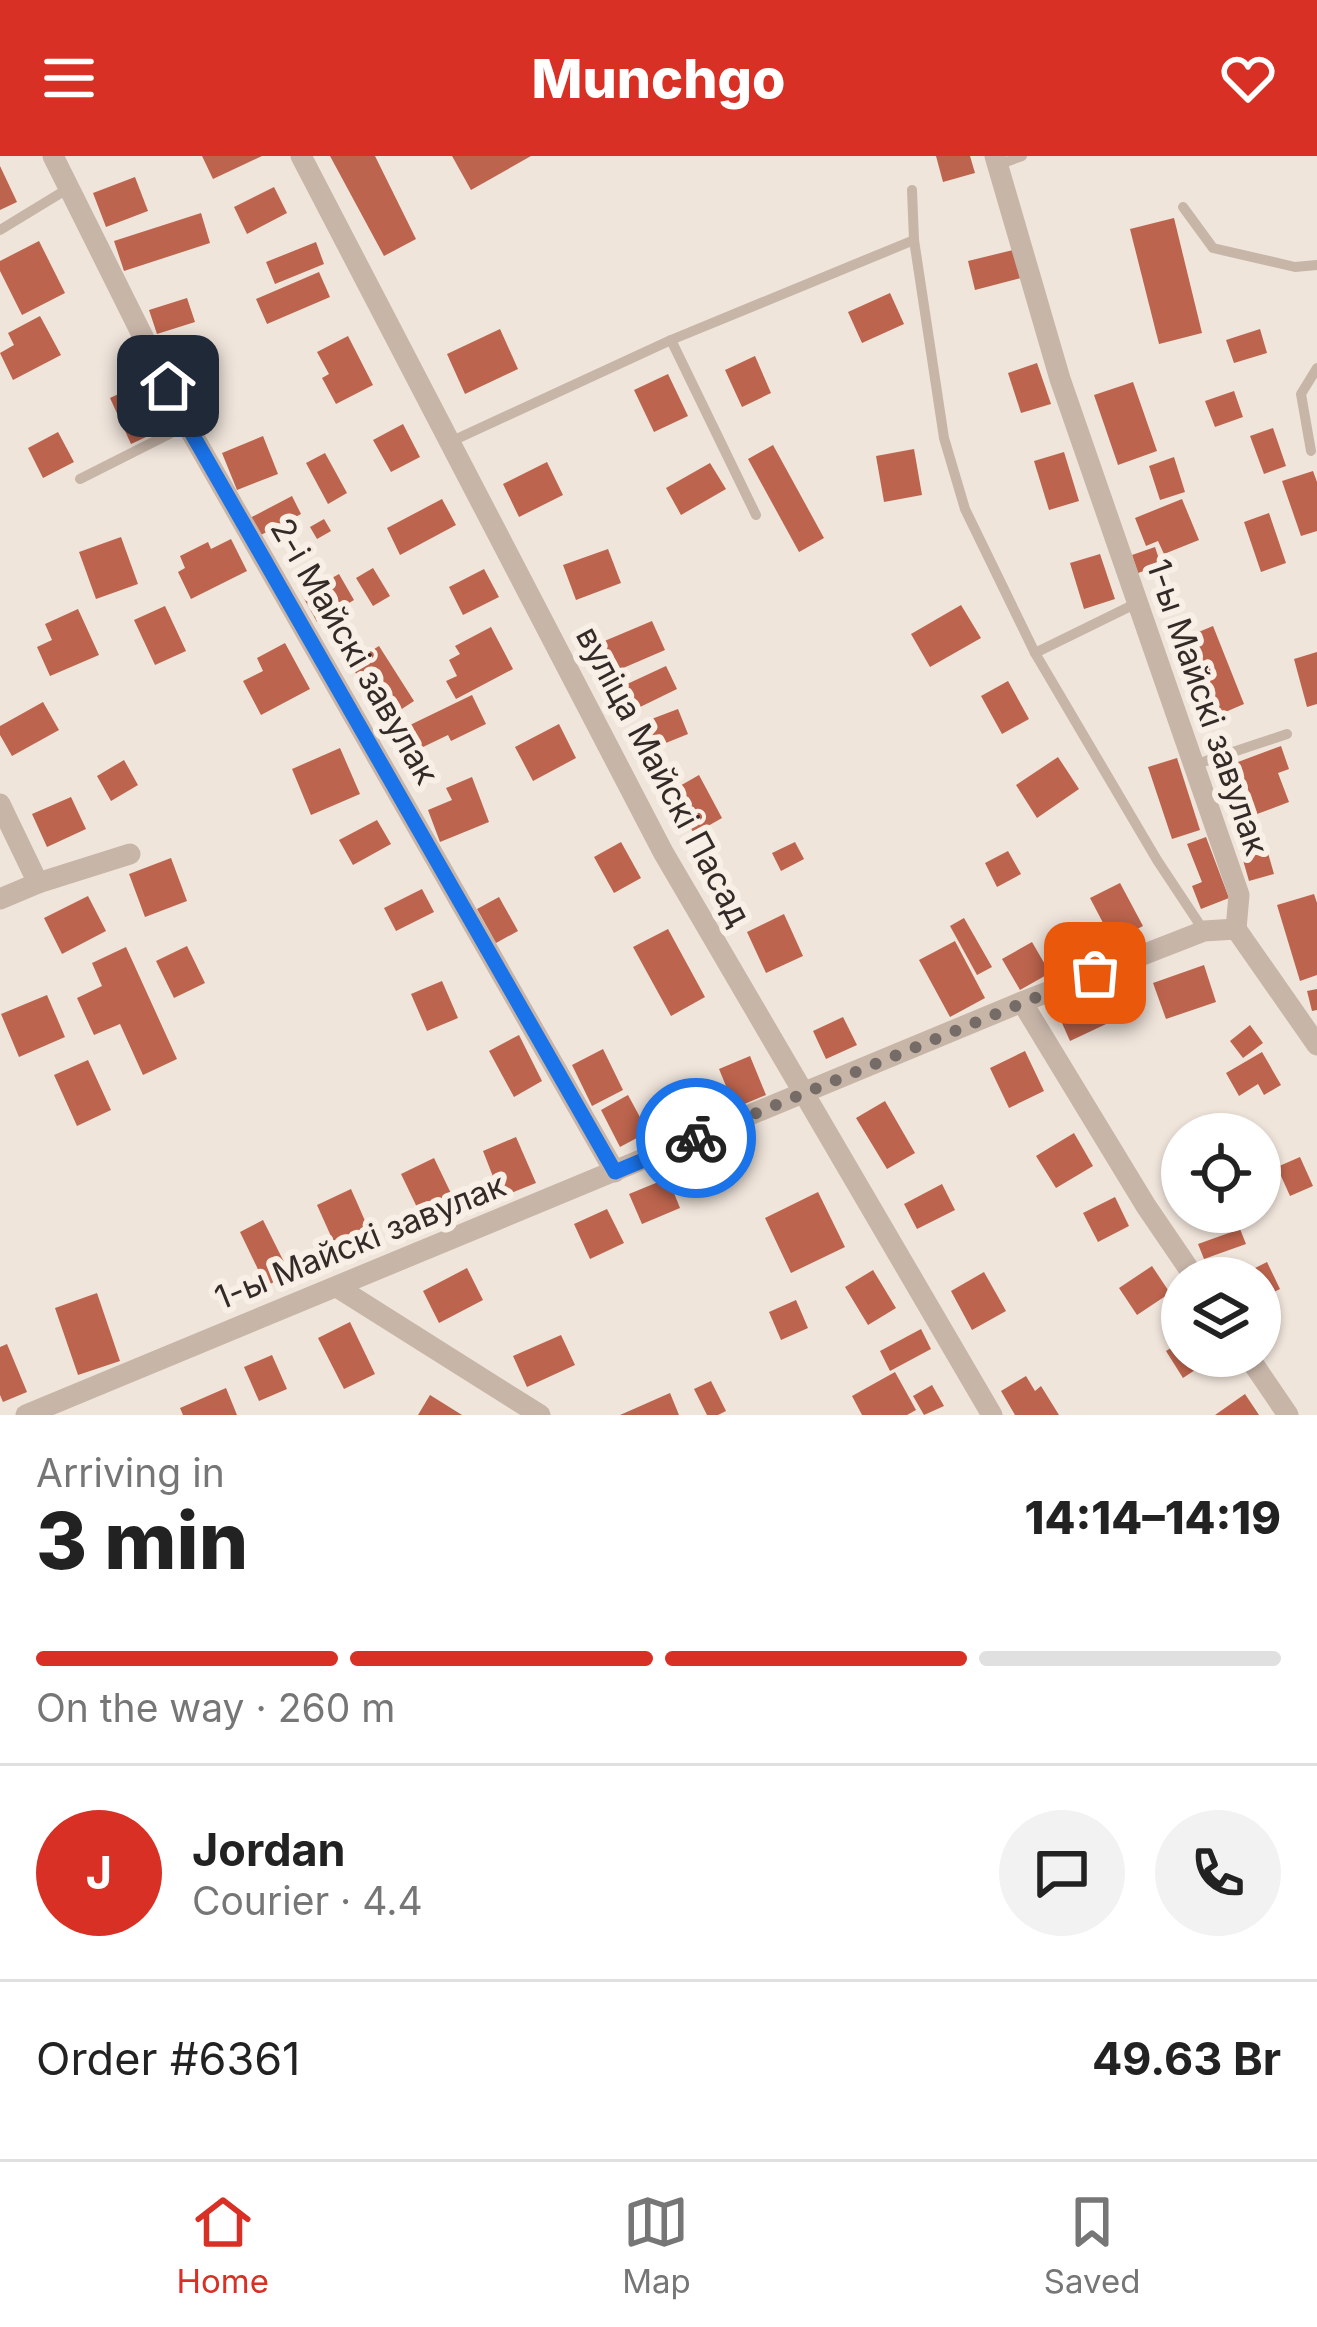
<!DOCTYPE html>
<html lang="en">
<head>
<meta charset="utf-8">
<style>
  body { margin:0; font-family:Inter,sans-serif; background:#f2f2f2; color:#222; height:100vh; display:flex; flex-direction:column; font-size:45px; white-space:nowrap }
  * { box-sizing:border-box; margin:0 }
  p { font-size:39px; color:#767676 }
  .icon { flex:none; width:66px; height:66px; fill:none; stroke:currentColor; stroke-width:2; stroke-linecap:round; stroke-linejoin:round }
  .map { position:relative; height:1259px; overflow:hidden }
  .drawer { display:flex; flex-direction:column; background:#fff; flex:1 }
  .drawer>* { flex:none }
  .controls { position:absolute; left:1161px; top:957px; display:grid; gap:24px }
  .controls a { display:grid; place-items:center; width:120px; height:120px; border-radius:50%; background:#fff; box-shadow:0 3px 9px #0004; font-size:60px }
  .pin { position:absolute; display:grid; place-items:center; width:102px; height:102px; color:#fff; margin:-51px; border-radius:24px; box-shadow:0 6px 18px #0006 }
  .courier { position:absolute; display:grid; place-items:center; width:120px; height:120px; margin:-60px; border:9px solid #1a73e8; border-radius:50%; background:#fff; color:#222; box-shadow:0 3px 15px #0007 }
  .head em { font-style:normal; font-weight:800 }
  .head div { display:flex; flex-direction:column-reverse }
  .head { display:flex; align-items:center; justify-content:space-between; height:204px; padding:0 36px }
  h1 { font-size:78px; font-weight:800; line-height:90px }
  .bar { display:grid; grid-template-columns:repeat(4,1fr); gap:18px 12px; align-content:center; height:144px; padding:0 36px }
  .bar i { height:15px; border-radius:9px; background:#e0e0e0 }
  .bar .active { background:#d93025 }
  .bar p { grid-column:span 4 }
  .line { display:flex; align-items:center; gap:30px; padding:0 36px; border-top:3px solid #e0e0e0 }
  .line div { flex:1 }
  .round { display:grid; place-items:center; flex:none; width:126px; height:126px; border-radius:63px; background:#f2f2f2 }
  header { display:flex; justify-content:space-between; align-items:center; height:156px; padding:0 36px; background:#d93025; color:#fff; font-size:54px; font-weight:800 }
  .tab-bar { display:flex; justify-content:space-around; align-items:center; height:168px; border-top:3px solid #e0e0e0; background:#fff; font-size:33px; color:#767676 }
  .tab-bar a { display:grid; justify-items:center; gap:6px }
  .tab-bar .active { color:#d93025 }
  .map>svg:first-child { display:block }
  .building { fill:#bc644d }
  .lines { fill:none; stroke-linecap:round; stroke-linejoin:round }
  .service { stroke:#c7b5a8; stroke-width:10 }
  .minor { stroke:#c7b5a8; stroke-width:21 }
  .done { stroke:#766c67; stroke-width:12; stroke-dasharray:0 21.6 }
  .route { stroke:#1a73e8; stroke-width:15 }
  .labels { text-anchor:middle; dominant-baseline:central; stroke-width:12; stroke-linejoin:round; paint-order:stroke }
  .street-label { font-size:33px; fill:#342b28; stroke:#f8f0e7 }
</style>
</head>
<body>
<header><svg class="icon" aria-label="menu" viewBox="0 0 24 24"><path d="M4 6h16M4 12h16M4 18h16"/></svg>Munchgo<svg class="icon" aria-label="heart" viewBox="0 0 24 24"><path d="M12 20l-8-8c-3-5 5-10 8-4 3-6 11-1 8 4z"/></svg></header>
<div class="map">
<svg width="1317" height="1259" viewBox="0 0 1317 1259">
  <rect width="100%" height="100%" fill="#f0e5db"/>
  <!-- building -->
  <g class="building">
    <path d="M202,0h60l-49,23z"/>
    <path d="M330,0h45l41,83 -32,17z"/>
    <path d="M452,0h79l-60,34z"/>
    <path d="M936,0h34l5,17 -32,9z"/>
    <path d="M0,10l17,36 -17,8z"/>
    <path d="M135,21l13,34 -42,16 -13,-34z"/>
    <path d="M274,31l13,26 -40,21 -13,-27z"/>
    <path d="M201,57l9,30 -86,28 -10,-30z"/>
    <path d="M1174,62l28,115 -43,11 -29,-115z"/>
    <path d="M39,85l26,52 -43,22 -22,-44v-10z"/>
    <path d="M316,86l8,22 -49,20 -9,-22z"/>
    <path d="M1013,94l8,28 -46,12 -7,-29z"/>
    <path d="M319,116l11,25 -63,27 -11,-25z"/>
    <path d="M890,137l14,31 -42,19 -14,-31z"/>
    <path d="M187,142l8,24 -38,12 -8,-24z"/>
    <path d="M40,160l21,39 -48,25 -13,-27 14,-8 -6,-12z"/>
    <path d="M500,173l18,40 -53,25 -18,-40z"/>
    <path d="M1260,173l7,24 -33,10 -8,-23z"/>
    <path d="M348,180l25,49 -37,19 -14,-26 7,-4 -12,-22z"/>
    <path d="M755,200l16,37 -29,14 -17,-37z"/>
    <path d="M1037,207l14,41 -30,9 -13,-40z"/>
    <path d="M668,218l20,42 -34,16 -20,-42z"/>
    <path d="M1133,226l24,69 -39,14 -24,-70z"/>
    <path d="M140,228l21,46 -30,14 -21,-46z"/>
    <path d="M1234,235l9,26 -28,10 -10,-26z"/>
    <path d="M403,268l17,33 -29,15 -18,-32z"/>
    <path d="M1273,272l13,38 -22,8 -14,-38z"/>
    <path d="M58,276l16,30 -31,16 -15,-30z"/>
    <path d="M263,280l15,38 -41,16 -15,-37z"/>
    <path d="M773,289l51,93 -25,14 -51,-93z"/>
    <path d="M914,293l8,46 -38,7 -8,-46z"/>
    <path d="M1064,296l15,49 -30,9 -15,-49z"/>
    <path d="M325,297l22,40 -19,11 -22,-41z"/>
    <path d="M1174,301l11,35 -25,8 -11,-34z"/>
    <path d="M547,306l16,33 -44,22 -16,-33z"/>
    <path d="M710,307l16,26 -45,26 -15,-27z"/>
    <path d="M1313,315l4,11v49l-16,5 -19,-55z"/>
    <path d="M292,340l9,18 -42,22 -9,-18z"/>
    <path d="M442,343l14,26 -56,30 -13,-27z"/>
    <path d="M1182,343l17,41 -35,14 -6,-13 -12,5 -11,-28z"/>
    <path d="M1269,357l17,50 -25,9 -17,-50z"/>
    <path d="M324,363l7,12 -14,8 -7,-12z"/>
    <path d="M121,381l17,47 -42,15 -17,-47z"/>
    <path d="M231,383l16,32 -56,28 -13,-27 7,-4 -5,-12 28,-14 3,7z"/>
    <path d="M1155,391l6,18 -23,8 -6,-18z"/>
    <path d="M608,393l13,34 -45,17 -13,-35z"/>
    <path d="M1100,398l15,45 -31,10 -14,-46z"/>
    <path d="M373,412l17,28 -17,10 -17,-28z"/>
    <path d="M484,413l15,28 -36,18 -14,-28z"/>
    <path d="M339,418l15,26 -37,22 -15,-27z"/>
    <path d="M961,449l20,33 -51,29 -19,-33z"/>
    <path d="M165,450l21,45 -31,14 -21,-45z"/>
    <path d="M78,453l21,46 -49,21 -13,-29 15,-7 -7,-16z"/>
    <path d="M652,465l13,29 -58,25 -12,-30z"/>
    <path d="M1213,470l31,78 -42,18 -32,-78z"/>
    <path d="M491,471l22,42 -57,30 -10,-18 11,-5 -8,-16 11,-6 -5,-8z"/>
    <path d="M285,487l25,46 -49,26 -18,-34 20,-10 -6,-13z"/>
    <path d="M379,490l35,55 -29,19 -35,-56z"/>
    <path d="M1317,496v52l-10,3 -13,-48z"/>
    <path d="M666,510l11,23 -41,20 -11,-24z"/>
    <path d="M1008,525l21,38 -27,15 -21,-38z"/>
    <path d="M472,539l14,29 -35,17 -3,-6 -27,13 -11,-23z"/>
    <path d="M43,546l16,28 -47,26 -12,-21v-9z"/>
    <path d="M678,553l10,25 -37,15 -10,-26z"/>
    <path d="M559,568l17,34 -43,23 -18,-34z"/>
    <path d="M1281,590l8,23 -11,4 11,29 -32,12 -19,-52z"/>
    <path d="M340,592l20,46 -49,21 -19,-46z"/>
    <path d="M1058,601l21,32 -42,29 -21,-33z"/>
    <path d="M1177,602l23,72 -28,9 -24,-72z"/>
    <path d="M124,604l14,25 -27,16 -14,-25z"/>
    <path d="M699,619l23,43 -28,16 -23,-43z"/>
    <path d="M472,621l17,45 -49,20 -12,-32 24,-10 -6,-12z"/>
    <path d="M71,641l15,32 -39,18 -15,-33z"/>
    <path d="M377,664l14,24 -38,21 -14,-25z"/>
    <path d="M1206,681l23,61 -28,11 -9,-23 10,-4 -15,-38z"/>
    <path d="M1264,683l10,35 -25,7 -10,-35z"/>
    <path d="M621,686l20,36 -27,15 -20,-36z"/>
    <path d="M795,686l9,17 -23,12 -9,-18z"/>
    <path d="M1008,695l13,23 -24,13 -12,-24z"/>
    <path d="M171,702l16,43 -42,16 -16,-43z"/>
    <path d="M1120,727l23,43 -30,16 -23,-44z"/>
    <path d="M422,733l12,23 -38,19 -12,-23z"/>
    <path d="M1314,738l3,9v72l-17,6 -23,-76z"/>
    <path d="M88,740l18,35 -44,23 -18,-36z"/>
    <path d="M499,741l19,34 -22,12 -19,-34z"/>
    <path d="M784,758l19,42 -37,17 -19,-41z"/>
    <path d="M964,762l28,49 -15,8 -27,-49z"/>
    <path d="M668,773l37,68 -34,19 -38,-69z"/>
    <path d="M955,785l30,57 -35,19 -31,-57z"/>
    <path d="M1032,786l18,31 -30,17 -18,-31z"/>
    <path d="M187,790l18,37 -31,15 -18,-37z"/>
    <path d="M126,791l51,112 -34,16 -23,-51 -26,11 -17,-37 25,-12 -10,-23z"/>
    <path d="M1204,809l12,37 -50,17 -13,-36z"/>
    <path d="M442,825l16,37 -31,13 -16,-37z"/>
    <path d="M1317,833v21l-5,1 -5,-20z"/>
    <path d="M1108,834l13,27 -51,24 -12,-27z"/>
    <path d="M47,839l18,42 -46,20 -18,-43z"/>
    <path d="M843,861l14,28 -31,14 -13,-28z"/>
    <path d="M1250,869l13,18 -20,15 -13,-17z"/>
    <path d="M519,879l23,46 -28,16 -25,-46z"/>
    <path d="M603,893l20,41 -31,16 -20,-41z"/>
    <path d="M1025,895l19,40 -35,17 -19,-40z"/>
    <path d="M1262,896l19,33 -17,10 -6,-11 -19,12 -13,-23z"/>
    <path d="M750,900l16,39 -31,13 -16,-39z"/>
    <path d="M88,904l23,50 -34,16 -23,-51z"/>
    <path d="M628,939l20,37 -28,15 -19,-37z"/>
    <path d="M885,945l30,52 -28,16 -31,-51z"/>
    <path d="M1074,977l19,33 -37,22 -20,-32z"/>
    <path d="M516,981l20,46 -35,14 -18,-46z"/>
    <path d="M1300,1001l13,29 -23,10 -13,-29z"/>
    <path d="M434,1002l25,52 -33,16 -25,-52z"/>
    <path d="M668,1022l12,30 -38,16 -13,-30z"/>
    <path d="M942,1028l13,26 -38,19 -13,-25z"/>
    <path d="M351,1033l26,59 -34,15 -26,-58z"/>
    <path d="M818,1036l27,55 -54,26 -26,-55z"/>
    <path d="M1115,1041l14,29 -31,16 -15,-29z"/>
    <path d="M607,1053l17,34 -34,16 -16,-35z"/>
    <path d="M263,1064l27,54 -24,12 -26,-54z"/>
    <path d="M1240,1073l6,15 -42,15 -6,-15z"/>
    <path d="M1267,1106l13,27 -16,8 5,9 -9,5v-33h-25z"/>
    <path d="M1152,1110l18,27 -33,22 -18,-27z"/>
    <path d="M1228,1110l6,12h-23l-2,-4z"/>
    <path d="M467,1112l16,32 -44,23 -16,-32z"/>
    <path d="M873,1114l23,38 -28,17 -23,-38z"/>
    <path d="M984,1116l22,39 -34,19 -21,-39z"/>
    <path d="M97,1137l23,68 -42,14 -23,-67z"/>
    <path d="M796,1144l12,28 -27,12 -12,-28z"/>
    <path d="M350,1166l25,52 -31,15 -26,-51z"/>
    <path d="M921,1173l10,20 -41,22 -10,-20z"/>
    <path d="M561,1179l14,30 -48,22 -14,-31z"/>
    <path d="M1182,1185v15h34l-33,22 -17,-27z"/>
    <path d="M7,1188l20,48 -24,10 -3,-7v-48z"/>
    <path d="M272,1199l15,34 -28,12 -15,-34z"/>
    <path d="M895,1216l21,38 -9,5h-45l-10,-19z"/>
    <path d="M1026,1220l9,15 6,-5 18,29h-44l-14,-24z"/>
    <path d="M711,1225l15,30 -8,4h-11l-13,-26z"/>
    <path d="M932,1229l12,21 -20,9 -11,-19z"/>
    <path d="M226,1232l11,27h-54l-3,-7z"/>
    <path d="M670,1237l9,22h-59z"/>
    <path d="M1245,1238l14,21h-44z"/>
    <path d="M430,1239l32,20h-44z"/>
  </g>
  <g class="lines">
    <!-- service -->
    <g class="service">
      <path d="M998,9l24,-9"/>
      <path d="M912,34l2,50 30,198 21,71 70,144 122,207 47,71"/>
      <path d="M1183,51l30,41 82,19 22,-2"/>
      <path d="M0,74l69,-42"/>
      <path d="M671,184l85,175"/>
      <path d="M450,286l221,-102 243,-100"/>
      <path d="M1311,295l-10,-57 16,-26"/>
      <path d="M80,323l107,-54"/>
      <path d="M1035,497l102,-50"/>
      <path d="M1194,609l93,-31"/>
    </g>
    <!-- minor -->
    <g class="minor">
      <path d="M53,0l134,269 428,747"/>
      <path d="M301,0l362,696 329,563"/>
      <path d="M995,0l65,223 179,516 -3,34"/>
      <path d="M0,648l38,79"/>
      <path d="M0,743l38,-16 92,-29"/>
      <path d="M1236,773l81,116"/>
      <path d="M1022,846l124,204 49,72"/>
      <path d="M337,1131l203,128"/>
      <path d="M1248,1200l40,59"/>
      <path d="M26,1259l996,-413 182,-71 32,-2"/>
    </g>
  </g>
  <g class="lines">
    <!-- done -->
    <path class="done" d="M696,982l399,-165"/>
    <!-- route -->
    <path class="route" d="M168,230l19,39 428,747 81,-34"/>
  </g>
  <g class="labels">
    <!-- street labels -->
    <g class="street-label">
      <text transform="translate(355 495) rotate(60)">2-і Майскі завулак</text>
      <text transform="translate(1208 551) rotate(71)">1-ы Майскі завулак</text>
      <text transform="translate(664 620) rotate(62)">вуліца Майскі Пасад</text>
      <text transform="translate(360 1085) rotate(-22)">1-ы Майскі завулак</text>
    </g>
  </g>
</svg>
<div class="controls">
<a><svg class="icon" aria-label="locate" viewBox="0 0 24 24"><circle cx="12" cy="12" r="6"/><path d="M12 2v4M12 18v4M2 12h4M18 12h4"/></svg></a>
<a><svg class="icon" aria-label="layers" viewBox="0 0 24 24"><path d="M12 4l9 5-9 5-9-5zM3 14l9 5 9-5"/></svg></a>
</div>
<div class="pin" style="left:1095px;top:817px;background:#ea580c"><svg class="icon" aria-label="bag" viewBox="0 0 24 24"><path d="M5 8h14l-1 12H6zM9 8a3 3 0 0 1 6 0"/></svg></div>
<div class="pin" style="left:168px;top:230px;background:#1f2937"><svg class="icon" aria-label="home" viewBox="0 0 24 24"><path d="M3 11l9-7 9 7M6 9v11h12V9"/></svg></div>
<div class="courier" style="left:696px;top:982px"><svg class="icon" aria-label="bike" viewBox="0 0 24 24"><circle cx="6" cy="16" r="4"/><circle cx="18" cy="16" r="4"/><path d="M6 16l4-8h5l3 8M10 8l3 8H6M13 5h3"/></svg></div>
</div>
<section class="drawer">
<div class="head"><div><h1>3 min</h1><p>Arriving in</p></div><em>14:14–14:19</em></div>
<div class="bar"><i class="active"></i><i class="active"></i><i class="active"></i><i></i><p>On the way · 260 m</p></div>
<div class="line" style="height:216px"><b class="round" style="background:#d93025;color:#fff">J</b><div><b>Jordan</b><p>Courier · 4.4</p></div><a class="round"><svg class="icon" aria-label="chat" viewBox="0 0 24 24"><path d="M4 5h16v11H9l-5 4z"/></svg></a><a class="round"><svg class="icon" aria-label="phone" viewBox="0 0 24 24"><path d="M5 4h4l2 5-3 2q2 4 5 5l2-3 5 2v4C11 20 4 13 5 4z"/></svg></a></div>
<div class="line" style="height:156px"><div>Order #6361</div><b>49.63 Br</b></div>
</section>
<nav class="tab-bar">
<a class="active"><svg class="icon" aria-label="home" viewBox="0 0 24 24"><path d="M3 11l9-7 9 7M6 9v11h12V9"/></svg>Home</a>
<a><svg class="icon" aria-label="map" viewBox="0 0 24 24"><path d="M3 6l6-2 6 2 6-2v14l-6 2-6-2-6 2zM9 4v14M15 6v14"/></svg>Map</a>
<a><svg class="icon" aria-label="saved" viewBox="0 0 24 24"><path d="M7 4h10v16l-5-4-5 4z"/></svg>Saved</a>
</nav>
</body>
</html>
